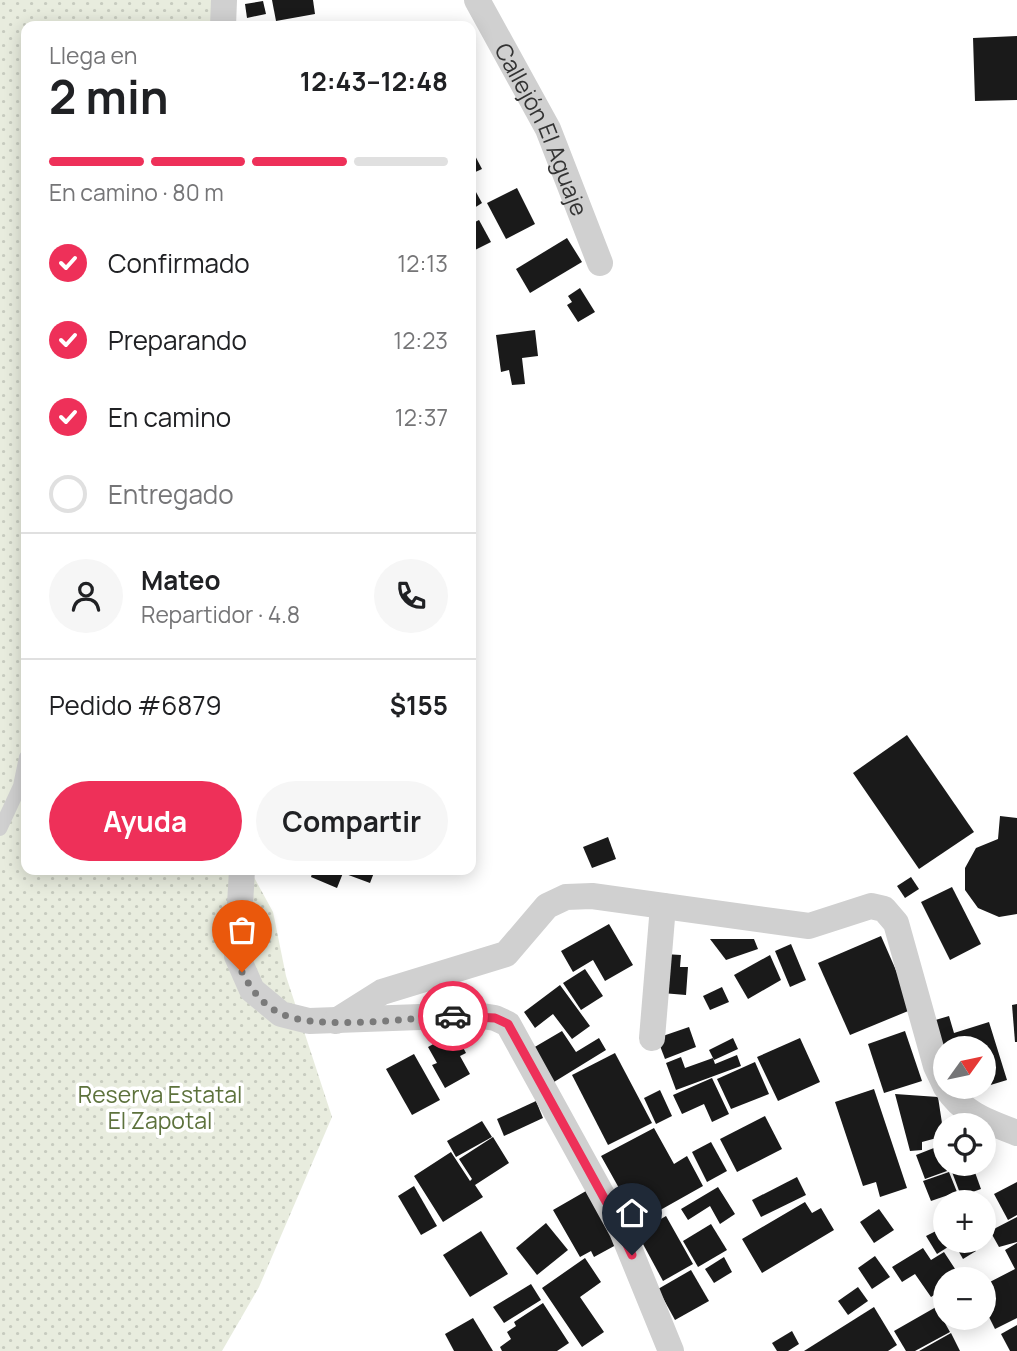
<!DOCTYPE html>
<html lang="es">
<head>
<meta charset="utf-8">
<style>
  body { margin:0; font-family:Manrope,sans-serif; background:#f6f6f6; color:#202124; height:100vh; display:flex; flex-direction:column; font-size:26px; white-space:nowrap }
  * { box-sizing:border-box; margin:0 }
  p { font-size:23px; color:#757577 }
  .icon { flex:none; width:38px; height:38px; fill:none; stroke:currentColor; stroke-width:2; stroke-linecap:round; stroke-linejoin:round }
  .map { position:relative; flex:1; overflow:hidden }
  .details { position:absolute; left:21px; top:21px; width:455px; height:854px; display:flex; flex-direction:column; background:#fff; border-radius:14px; box-shadow:0 4px 18px #0003 }
  .details>* { flex:none }
  .needle { width:46px; rotate:57deg }
  .fabs { position:absolute; left:933px; top:1036px; display:grid; gap:14px }
  .fabs a { display:grid; place-items:center; width:63px; height:63px; border-radius:50%; background:#fff; box-shadow:0 4px 18px #0003; font-size:35px }
  .pin { position:absolute; display:grid; place-items:center; width:60px; height:60px; color:#fff; margin:-72px -30px; border-radius:50% 50% 50% 0; rotate:-45deg; box-shadow:0 0 7px #0007 }
  .pin .icon { rotate:45deg }
  .courier { position:absolute; display:grid; place-items:center; width:70px; height:70px; margin:-35px; border:5px solid #ee3059; border-radius:50%; background:#fff; color:#222; box-shadow:0 2px 9px #0007 }
  .headline em { font-style:normal; font-weight:700 }
  .headline div { display:flex; flex-direction:column-reverse }
  .headline { display:flex; align-items:center; justify-content:space-between; height:119px; padding:0 28px }
  h1 { font-size:46px; font-weight:700; line-height:52px }
  .bar { display:grid; grid-template-columns:repeat(4,1fr); gap:10px 7px; align-content:center; height:84px; padding:0 28px }
  .bar i { height:9px; border-radius:5px; background:#e0e0e0 }
  .bar .active { background:#ee3059 }
  .bar p { grid-column:span 4 }
  .line { display:flex; align-items:center; gap:18px; padding:0 28px; border-top:2px solid #e0e0e0 }
  .line div { flex:1 }
  .round { display:grid; place-items:center; flex:none; width:74px; height:74px; border-radius:37px; background:#f6f6f6 }
  ol { padding:0 28px; list-style:none }
  li { display:flex; align-items:center; gap:21px; height:77px }
  li p { margin-inline-start:auto }
  li .icon { padding:7px; border-radius:50%; background:#ee3059; color:#fff; stroke-width:4 }
  li:last-child { color:#757577 }
  li i { width:38px; height:38px; border:4px solid #e0e0e0; border-radius:50% }
  .primary-button { display:flex; gap:14px; margin-top:auto; padding:14px 28px }
  .primary-button a { flex:1; height:80px; border-radius:42px; background:#ee3059; color:#fff; font-size:28px; font-weight:700; line-height:80px; text-align:center }
  .primary-button a+a { background:#f6f6f6; color:#202124 }
  .map>svg:first-child { display:block }
  .park { fill:url(#park-dots) }
  .building { fill:#1a1a1a }
  .lines { fill:none; stroke-linecap:round; stroke-linejoin:round }
  .lane { stroke:#d0d0d0; stroke-width:14 }
  .street { stroke:#d0d0d0; stroke-width:26 }
  .done { stroke:#7a7a7a; stroke-width:7; stroke-dasharray:0 12.6 }
  .route { stroke:#ee3059; stroke-width:9 }
  .labels { text-anchor:middle; dominant-baseline:central; stroke-width:7; stroke-linejoin:round; paint-order:stroke }
  .street-label { font-size:23px; fill:#333; stroke:#fff }
  .park-label { font-size:23px; fill:#5d723c; stroke:#fff }
</style>
</head>
<body>
<div class="map">
<svg width="1017" height="1351" viewBox="0 0 1017 1351">
  <defs>
    <pattern id="park-dots" width="8" height="8" patternUnits="userSpaceOnUse" patternTransform="scale(1.75)"><rect width="8" height="8" fill="#e8ecde"/><path d="M2 2h.1M6 6h.1" fill="none" stroke="#c7cbbf" stroke-width="1.8" stroke-linecap="round"/></pattern>
  </defs>
  <rect width="100%" height="100%" fill="#fff"/>
  <!-- park -->
  <path class="park" d="M0,0h216l-1,26h-189v844h224l23,42 13,64 46,141 -73,170 -37,64h-222z"/>
  <!-- building -->
  <g class="building">
    <path d="M272,0h41l2,14 -39,7z"/>
    <path d="M263,1l3,13 -19,4 -2,-14z"/>
    <path d="M1017,36v64l-42,1 -2,-63z"/>
    <path d="M471,148l11,21 -11,5z"/>
    <path d="M471,183l11,20 -11,7z"/>
    <path d="M517,188l18,36 -29,15 -19,-36z"/>
    <path d="M479,220l12,22 -20,10v-28z"/>
    <path d="M567,238l15,24 -52,31 -14,-24z"/>
    <path d="M580,288l15,24 -17,10 -11,-17 5,-3 -4,-6z"/>
    <path d="M535,330l3,26 -16,2 3,26 -13,1 -3,-15 -8,2 -5,-37z"/>
    <path d="M907,735l67,97 -55,37 -66,-96z"/>
    <path d="M1000,816l17,2v96l-18,3 -21,-9 -13,-18v-22l11,-20 22,-9z"/>
    <path d="M608,837l8,22 -24,9 -9,-21z"/>
    <path d="M313,870h62l-5,13 -27,-10 -6,15 -26,-11z"/>
    <path d="M911,877l8,12 -14,9 -8,-12z"/>
    <path d="M952,887l29,57 -31,16 -29,-58z"/>
    <path d="M609,924l24,41 -28,16 -12,-21 -20,12 -12,-21z"/>
    <path d="M881,936l32,73 -63,26 -32,-72z"/>
    <path d="M710,939h44l4,10 -32,11z"/>
    <path d="M791,944l15,36 -16,7 -15,-36z"/>
    <path d="M664,954l17,1 -1,12h8l-2,28 -24,-2z"/>
    <path d="M770,955l11,25 -33,19 -14,-24z"/>
    <path d="M585,969l18,27 -22,14 -18,-27z"/>
    <path d="M560,985l30,41 -18,13 -19,-25 -18,14 -11,-16z"/>
    <path d="M722,987l7,15 -19,8 -7,-14z"/>
    <path d="M1017,1004v38h-2l-3,-37z"/>
    <path d="M949,1016l5,17 35,-11 18,58 -23,7v-39h-39v14l-13,-41z"/>
    <path d="M689,1027l7,20 -31,12 -8,-21z"/>
    <path d="M562,1031l14,21 23,-14 7,12 -52,32 -21,-34z"/>
    <path d="M905,1031l17,50 -38,12 -16,-49z"/>
    <path d="M455,1032l11,21 -6,3 10,18 -25,14 -13,-23 5,-2 -9,-16z"/>
    <path d="M733,1038l5,11 -24,11 -5,-10z"/>
    <path d="M800,1038l20,44 -42,19 -21,-44z"/>
    <path d="M615,1053l37,70 -44,22 -36,-70z"/>
    <path d="M414,1054l26,46 -28,15 -26,-46z"/>
    <path d="M737,1055l4,11 -65,24 -10,-27 15,-6 4,11 28,-10 2,6z"/>
    <path d="M755,1062l14,32 -38,15 -14,-30z"/>
    <path d="M712,1078l17,36 -17,8 -8,-18 -22,10 -9,-19z"/>
    <path d="M874,1089l33,99 -27,9 -4,-15 -13,4 -28,-84z"/>
    <path d="M660,1090l12,26 -16,8 -12,-26z"/>
    <path d="M895,1094l43,3 6,39 -22,6v8l-12,1z"/>
    <path d="M536,1101l7,17 -39,18 -7,-17z"/>
    <path d="M765,1116l17,33 -45,23 -17,-33z"/>
    <path d="M482,1121l10,16 -36,20 -9,-16z"/>
    <path d="M654,1128l20,36 13,-8 16,30 -48,27 -14,-25 -17,9 -23,-41z"/>
    <path d="M493,1137l16,26 -34,22 8,12 -40,25 -29,-46 37,-24 19,29 2,-2 -13,-20z"/>
    <path d="M711,1142l16,29 -20,11 -15,-30z"/>
    <path d="M939,1146l8,25 -22,8 -9,-24z"/>
    <path d="M949,1164h23l9,25 -20,7z"/>
    <path d="M949,1172l8,20 -26,9 -8,-20z"/>
    <path d="M797,1177l9,18 -45,22 -9,-17z"/>
    <path d="M1017,1182v33l-9,5 -14,-26z"/>
    <path d="M414,1186l23,40 -16,9 -23,-39z"/>
    <path d="M718,1187l17,27 -15,10 -10,-18 -22,14 -7,-11z"/>
    <path d="M586,1191l30,54 -22,12 -3,-6 -11,6 -27,-47z"/>
    <path d="M805,1202l7,11 9,-5 13,22 -72,43 -20,-34z"/>
    <path d="M879,1209l15,21 -20,13 -14,-21z"/>
    <path d="M666,1216l27,48 -30,17 -26,-48z"/>
    <path d="M1017,1217v25l-18,5 -9,-16z"/>
    <path d="M546,1223l22,27 -31,25 -21,-27z"/>
    <path d="M711,1224l16,26 -29,17 -15,-26z"/>
    <path d="M938,1230l10,17 -11,7 -11,-18z"/>
    <path d="M481,1231l27,43 -38,23 -27,-42z"/>
    <path d="M963,1241h7l6,10 -13,8 -8,-14z"/>
    <path d="M1017,1243v75l-22,11 -11,-22v-22l31,-16 -10,-19z"/>
    <path d="M923,1248l8,12 13,-8 17,26 -16,1v9l-14,9 -16,-23 -13,8 -10,-15z"/>
    <path d="M875,1256l15,21 -18,12 -14,-21z"/>
    <path d="M724,1257l8,15 -18,11 -9,-14z"/>
    <path d="M585,1258l16,24 -21,15 24,35 -22,15 -40,-59z"/>
    <path d="M691,1270l18,31 -34,19 -17,-31z"/>
    <path d="M531,1284l10,16 -37,23 -11,-16z"/>
    <path d="M858,1287l10,14 -20,14 -10,-14z"/>
    <path d="M543,1303l26,40 -12,8h-55l-2,-4 11,-8 -4,-7 9,-6 -2,-4z"/>
    <path d="M874,1307l23,38 -9,6h-84z"/>
    <path d="M936,1307l14,25 -35,19h-9l-12,-20z"/>
    <path d="M473,1318l20,33h-39l-9,-17z"/>
    <path d="M1017,1325v26h-7l-9,-17z"/>
    <path d="M792,1331l7,13 -11,7h-11l-5,-8z"/>
    <path d="M951,1333l9,18h-41z"/>
  </g>
  <g class="lines">
    <!-- lane -->
    <path class="lane" d="M0,829l20,-43 6,-29"/>
    <!-- street -->
    <g class="street">
      <path id="s1" d="M477,0l71,129 52,134"/>
      <path d="M223,26l1,-26"/>
      <path d="M242,870l-5,86 15,34 29,24 28,7 167,-6 19,3 13,6 114,207 49,120"/>
      <path d="M336,1021l46,-29 124,-38 41,-48 19,-9 26,-1 217,30 62,-20 13,3 12,14 40,143 9,19"/>
      <path d="M652,1038l11,-132"/>
      <path d="M946,1087c17,27 42,35 71,46"/>
    </g>
  </g>
  <g class="lines">
    <!-- done -->
    <path class="done" d="M242,972c9,17 21,34 40,42 38,17 127,4 171,2"/>
    <!-- route -->
    <path class="route" d="M453,1016l42,2 13,6 101,183 23,48"/>
  </g>
  <g class="labels">
    <!-- street labels -->
    <g class="street-label">
      <text stroke="none"><textPath href="#s1" startOffset="145">Callejón El Aguaje</textPath></text>
    </g>
    <!-- park labels -->
    <g class="park-label">
      <text x="160" y="1094">Reserva Estatal<tspan x="160" dy="26">El Zapotal</tspan></text>
    </g>
  </g>
</svg>
<div class="fabs">
<a><svg class="needle" viewBox="-14 -14 28 28"><path d="M0-13l5 13h-10z" fill="#e53935"/><path d="M0 13l5-13h-10z" fill="#757577"/></svg></a>
<a><svg class="icon" aria-label="locate" viewBox="0 0 24 24"><circle cx="12" cy="12" r="6"/><path d="M12 2v4M12 18v4M2 12h4M18 12h4"/></svg></a>
<a>+</a>
<a>−</a>
</div>
<div class="pin" style="left:242px;top:972px;background:#ea580c"><svg class="icon" aria-label="bag" viewBox="0 0 24 24"><path d="M5 8h14l-1 12H6zM9 8a3 3 0 0 1 6 0"/></svg></div>
<div class="pin" style="left:632px;top:1255px;background:#1f2937"><svg class="icon" aria-label="home" viewBox="0 0 24 24"><path d="M3 11l9-7 9 7M6 9v11h12V9"/></svg></div>
<div class="courier" style="left:453px;top:1016px"><svg class="icon" aria-label="car" viewBox="0 0 24 24"><path d="M5 17H2v-5l4-1 3-4h7l3 4 3 1v5h-3M9 17h6M6 11h13"/><circle cx="7" cy="17" r="2"/><circle cx="17" cy="17" r="2"/></svg></div>
<section class="details">
<div class="headline"><div><h1>2 min</h1><p>Llega en</p></div><em>12:43–12:48</em></div>
<div class="bar"><i class="active"></i><i class="active"></i><i class="active"></i><i></i><p>En camino · 80 m</p></div>
<ol>
<li><svg class="icon" aria-label="check" viewBox="0 0 24 24"><path d="M5 12l5 5 9-10"/></svg>Confirmado<p>12:13</p></li>
<li><svg class="icon" aria-label="check" viewBox="0 0 24 24"><path d="M5 12l5 5 9-10"/></svg>Preparando<p>12:23</p></li>
<li><svg class="icon" aria-label="check" viewBox="0 0 24 24"><path d="M5 12l5 5 9-10"/></svg>En camino<p>12:37</p></li>
<li><i></i>Entregado</li>
</ol>
<div class="line" style="height:126px"><a class="round"><svg class="icon" aria-label="person" viewBox="0 0 24 24"><circle cx="12" cy="8" r="4"/><path d="M4 21q1-7 8-7t8 7"/></svg></a><div><b>Mateo</b><p>Repartidor · 4.8</p></div><a class="round"><svg class="icon" aria-label="phone" viewBox="0 0 24 24"><path d="M5 4h4l2 5-3 2q2 4 5 5l2-3 5 2v4C11 20 4 13 5 4z"/></svg></a></div>
<div class="line" style="height:91px"><div>Pedido #6879</div><b>$155</b></div>
<div class="primary-button"><a>Ayuda</a><a>Compartir</a></div>
</section>
</div>
</body>
</html>
